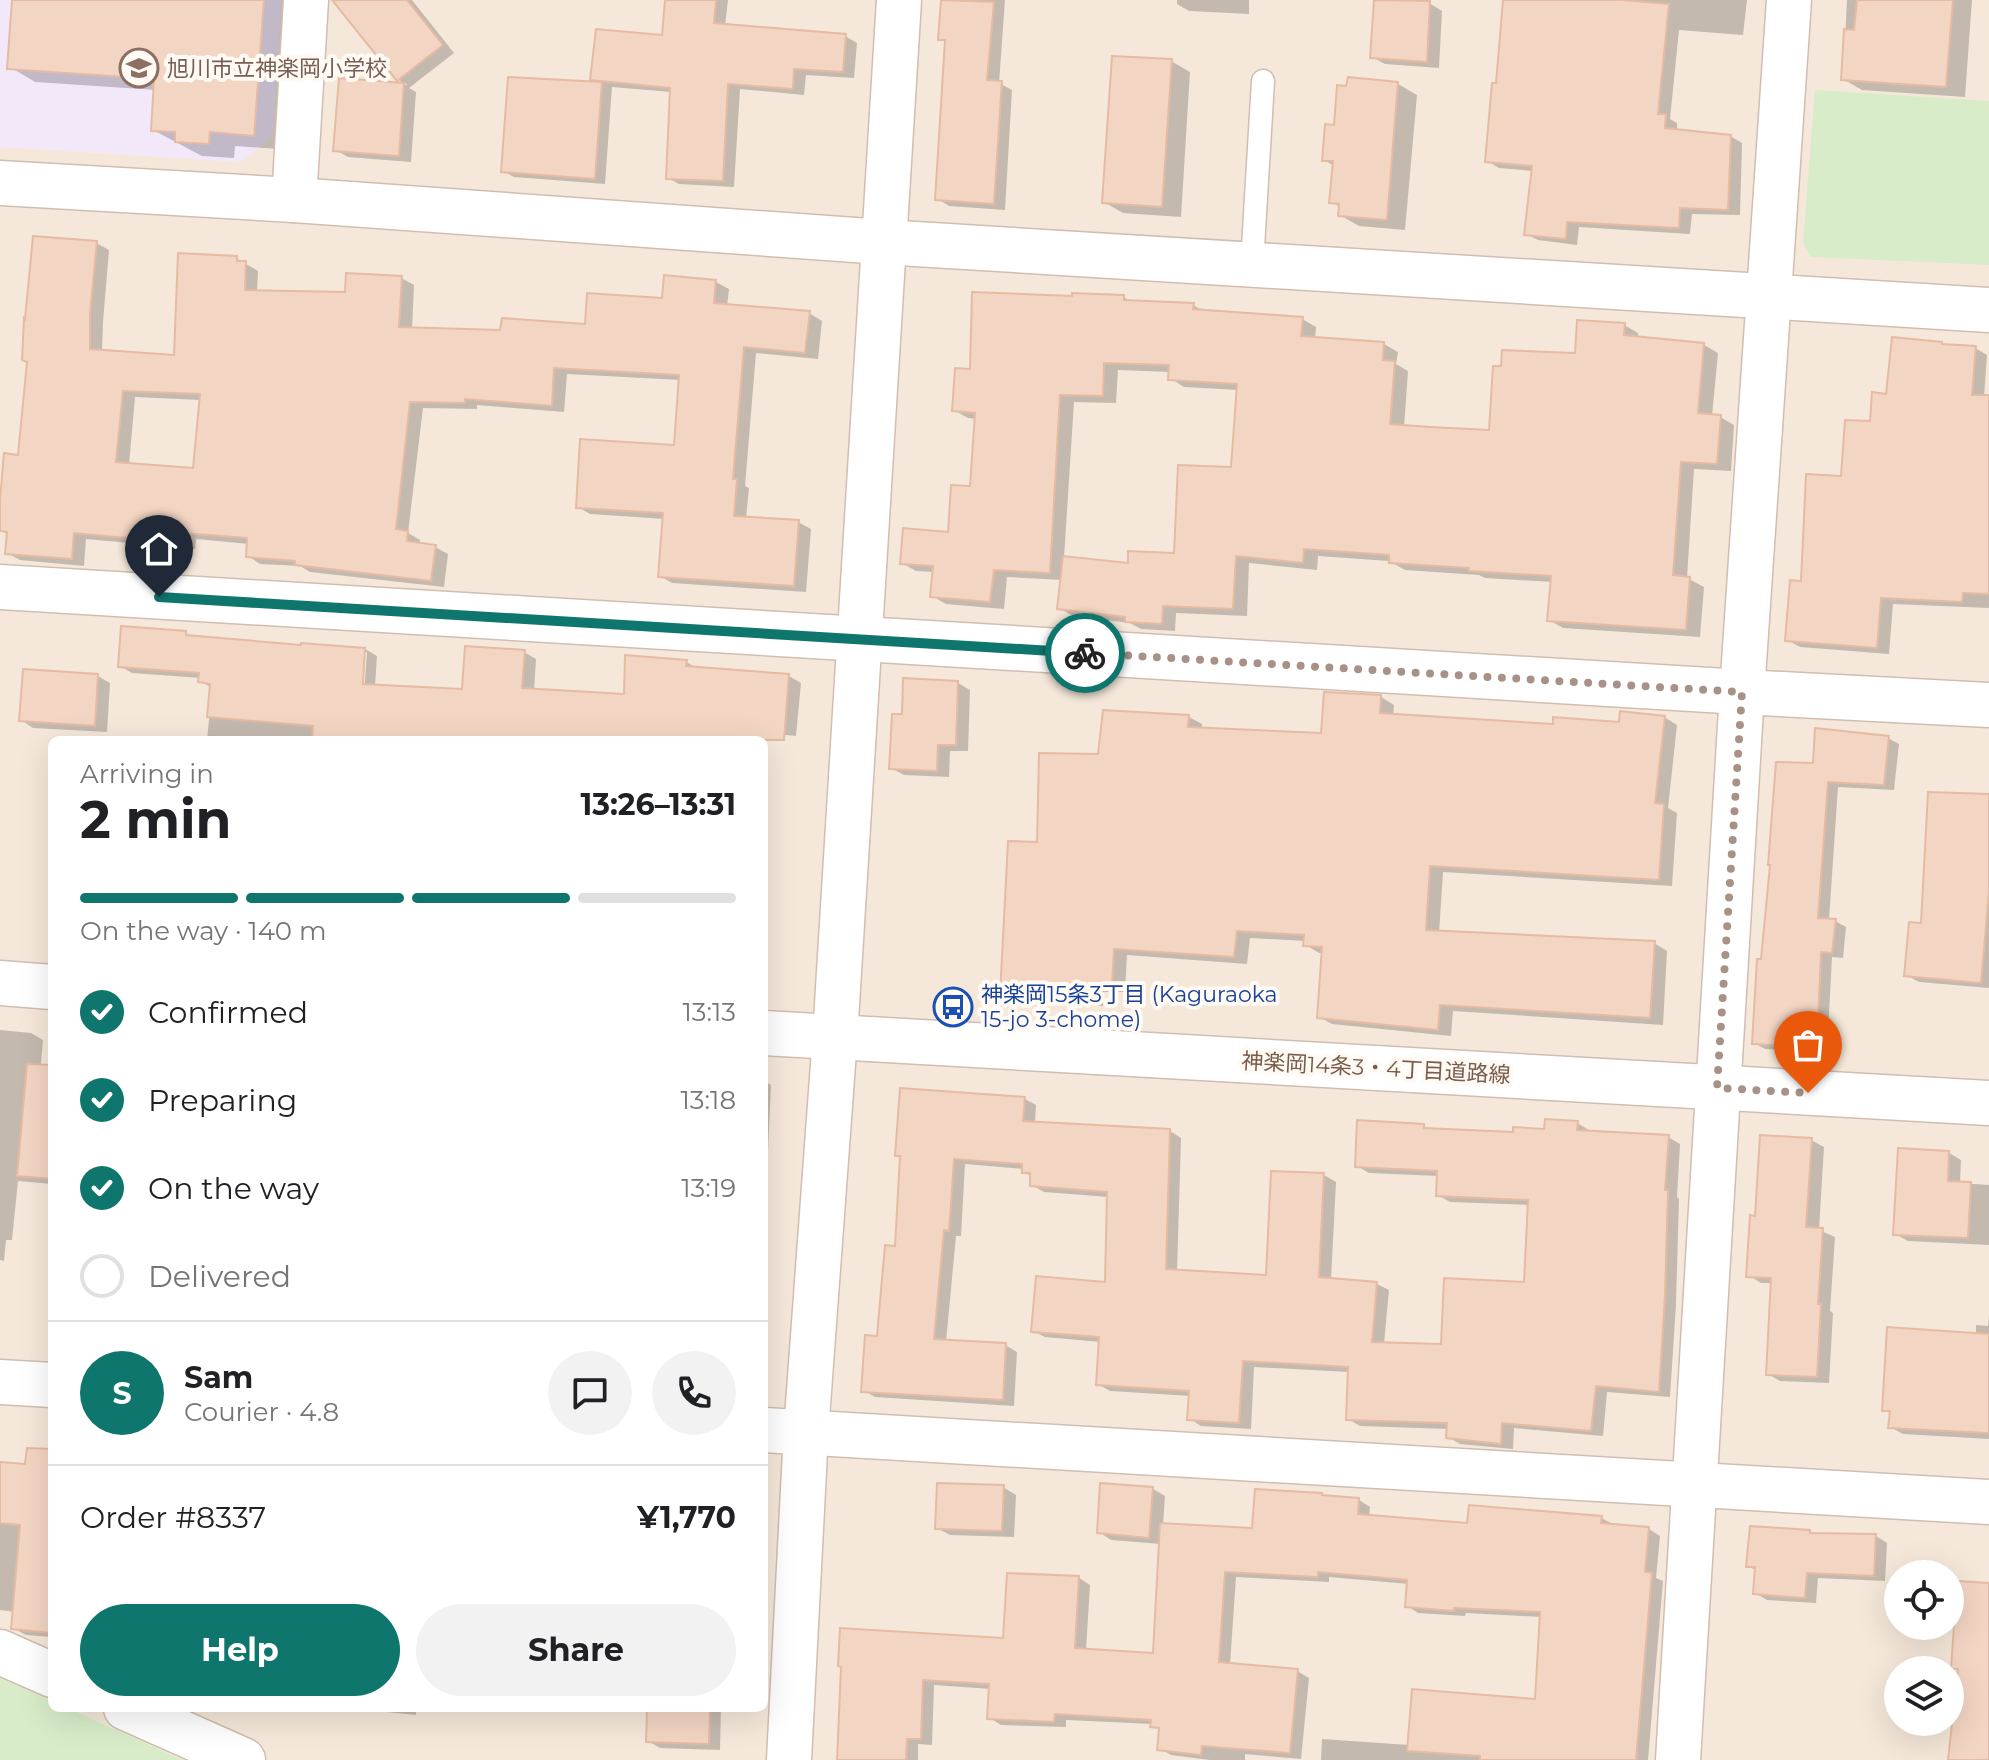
<!DOCTYPE html>
<html lang="en">
<head>
<meta charset="utf-8">
<style>
  body { margin:0; font-family:Montserrat,"Noto Sans JP",sans-serif; background:#f2f2f2; color:#202124; height:100vh; display:flex; flex-direction:column; font-size:30px; white-space:nowrap }
  * { box-sizing:border-box; margin:0 }
  p { font-size:26px; color:#757577 }
  .icon { flex:none; width:44px; height:44px; fill:none; stroke:currentColor; stroke-width:2; stroke-linecap:round; stroke-linejoin:round }
  .map { position:relative; flex:1; overflow:hidden }
  .drawer { position:absolute; left:48px; top:736px; width:720px; height:976px; display:flex; flex-direction:column; background:#fff; border-radius:12px; box-shadow:0 8px 32px #0002 }
  .drawer>* { flex:none }
  .buttons { position:absolute; left:1884px; top:1560px; display:grid; gap:16px }
  .buttons a { display:grid; place-items:center; width:80px; height:80px; border-radius:50%; background:#fff; box-shadow:0 8px 32px #0002; font-size:40px }
  .pin { position:absolute; display:grid; place-items:center; width:68px; height:68px; color:#fff; margin:-82px -34px; border-radius:50% 50% 50% 0; rotate:-45deg; box-shadow:0 0 8px #0007 }
  .pin .icon { rotate:45deg }
  .courier { position:absolute; display:grid; place-items:center; width:80px; height:80px; margin:-40px; border:6px solid #0f766e; border-radius:50%; background:#fff; color:#222; box-shadow:0 2px 10px #0007 }
  .head em { font-style:normal; font-weight:700 }
  .head div { display:flex; flex-direction:column-reverse }
  .head { display:flex; align-items:center; justify-content:space-between; height:136px; padding:0 32px }
  h1 { font-size:52px; font-weight:700; line-height:60px }
  .bar { display:grid; grid-template-columns:repeat(4,1fr); gap:12px 8px; align-content:center; height:96px; padding:0 32px }
  .bar i { height:10px; border-radius:6px; background:#e0e0e0 }
  .bar .current { background:#0f766e }
  .bar p { grid-column:span 4 }
  .line { display:flex; align-items:center; gap:20px; padding:0 32px; border-top:2px solid #e0e0e0 }
  .line div { flex:1 }
  .round { display:grid; place-items:center; flex:none; width:84px; height:84px; border-radius:42px; background:#f2f2f2 }
  ol { padding:0 32px; list-style:none }
  li { display:flex; align-items:center; gap:24px; height:88px }
  li p { margin-inline-start:auto }
  li .icon { padding:8px; border-radius:50%; background:#0f766e; color:#fff; stroke-width:4 }
  li:last-child { color:#757577 }
  li i { width:44px; height:44px; border:4px solid #e0e0e0; border-radius:50% }
  .action { display:flex; gap:16px; margin-top:auto; padding:16px 32px }
  .action a { flex:1; height:92px; border-radius:48px; background:#0f766e; color:#fff; font-size:32px; font-weight:700; line-height:92px; text-align:center }
  .action a+a { background:#f2f2f2; color:#202124 }
  .map>svg:first-child { display:block }
  .residential { fill:#f5e8da; fill-rule:evenodd }
  .education { fill:#f3e8fa }
  .green { fill:#d8ecc9 }
  .shadow { fill:#0003; fill-rule:evenodd }
  .building { fill:#f3d5c3; stroke:#e6bba3; stroke-width:2; fill-rule:evenodd }
  .lines { fill:none; stroke-linecap:round; stroke-linejoin:round }
  .lane-casing { stroke:#d1beb0; stroke-width:25 }
  .street-casing { stroke:#d1beb0; stroke-width:47 }
  .lane { stroke:#fff; stroke-width:22 }
  .street { stroke:#fff; stroke-width:44 }
  .done { stroke:#a89285; stroke-width:8; stroke-dasharray:0 14.4 }
  .route { stroke:#0f766e; stroke-width:10 }
  .labels { text-anchor:middle; dominant-baseline:central; stroke-width:8; stroke-linejoin:round; paint-order:stroke }
  .education-label { font-size:22px; fill:#785e54; stroke:#fffaf3; text-anchor:start }
  .transit-label { font-size:22px; fill:#164399; stroke:#fffaf3; text-anchor:start }
  .street-label { font-size:22px; fill:#7a5c4d; stroke:#fffaf3 }
</style>
</head>
<body>
<div class="map">
<svg width="1989" height="1760" viewBox="0 0 1989 1760">
  <rect width="100%" height="100%" fill="#fdf6ec"/>
  <!-- residential -->
  <path class="residential" d="M0,0h1989v1760h-1805l-116,-52h696v-968h-712v961l-52,-23zM1898,1574h52v52h-52zM1898,1670h52v52h-52z"/>
  <!-- education -->
  <path class="education" d="M0,0h281l-8,136 -32,26 -241,-15z"/>
  <!-- green -->
  <g class="green">
    <path d="M1815,90l174,11v164l-178,-8 -8,-14z"/>
    <path d="M0,1678l52,23v7h16l115,52h-183z"/>
  </g>
  <!-- shadow -->
  <g class="shadow">
    <path d="M14,0h276l-11,149 -44,-3 -1,12 -32,-2 -49,-26 3,-40 -121,-8 -25,-15z"/>
    <path d="M358,0h54l42,53 -45,35 7,4 -5,70 -63,-5 -12,-7 5,-70 67,5 -10,-5z"/>
    <path d="M667,0h61l-3,26 120,10 12,7 -3,35 -48,-3 -2,20 -64,-6 -6,98 -55,-3 -11,-6 3,-86 -59,-5 -7,97 -91,-7 -11,-6 97,-87 -8,-5 72,-41z"/>
    <path d="M942,0h63l-6,83 13,7 -7,120 -56,-4 -11,-7 9,-156 -7,-5z"/>
    <path d="M1177,0h72v14l-60,-3 -12,-7z"/>
    <path d="M1505,0h242l-4,35 -64,-5 -9,89 7,4v8l53,5 12,7 -2,72 -48,-1 -2,20 -111,-7 -2,18 -39,-5 -12,-6 8,-63 -35,-3 -12,-7 11,-76z"/>
    <path d="M1847,0h125l-7,97 -103,-7 -19,-11z"/>
    <path d="M1429,3l13,8 -3,57 -54,-4 -13,-7z"/>
    <path d="M1171,61l19,11 -9,145 -58,-4 -19,-11z"/>
    <path d="M1398,84l19,11 -12,135 -46,-4 -19,-11 1,-8 -10,-5 3,-36 -10,-6z"/>
    <path d="M96,243l13,7 -6,72 -1,30 74,5 60,-99 22,13 -1,21 90,2 54,-16 13,7 -2,44 90,3 85,-6 129,-44 13,7 -2,17 82,7 13,8 -4,38 -62,-6 -11,133 4,2 -3,31 52,3 13,7 -5,63 -134,-9 -12,-7 5,-57 -75,-5 -12,-7 98,-60 5,-67 -114,-6 -3,38 -87,-7v4l-54,-1 -15,125 12,7v5l15,2 13,7 -4,33 -134,-15 -10,-6 -40,-2 -12,-8 1,-12 -53,-5 -1,10 -109,-10 -2,27 -64,-6 -13,-7 2,-18 -9,-5v-7l20,-66zM135,397l66,3 -7,70 -65,-5z"/>
    <path d="M1123,297l11,6 59,2 12,7 97,7 14,8 -1,12 69,5 14,8 -2,12 12,7 -4,57 87,4 86,-77 47,-30 14,8v5l66,7 14,8 -6,63 8,1 14,8 -3,46 -37,-2 -7,109 17,9 -4,50 -137,-9 -14,-8 4,-38 -68,-4 -6,-3 -74,-5 -16,-9 -71,-5 -1,14 -68,-7 -2,53 -71,-3 -1,18 -34,-2 -11,-6 -57,-7 -14,-8 3,-28 -55,-3 -3,32 -58,-5 -14,-8 3,-24 -19,-1 -14,-8 47,-28 23,-46 5,-70 -9,-1 -14,-8 17,-39 103,-73zM1118,370l52,2v6l14,9 55,3 -7,79 -56,86 -47,10 -65,-7 10,-156 42,1z"/>
    <path d="M1975,348l12,7 -3,42h5v77l-117,-51 16,-27z"/>
    <path d="M1989,532v76l-96,-4 -4,50 -89,-7 -13,-7 16,-57z"/>
    <path d="M185,633l9,5 171,11 12,7 -2,30 89,5 60,-39 12,7 -2,32 92,5 60,-34 13,7 90,7 12,7 -5,53 -40,-4 -1,8h-548l5,-52 -12,-7 1,-3 -69,-5 -12,-7zM363,652h4l-3,42h-4z"/>
    <path d="M98,676l12,7 -3,49 -74,-4 -12,-8z"/>
    <path d="M958,683l12,7 -2,61h-18l-1,26 -45,-2 -13,-7 13,-52z"/>
    <path d="M1381,697l13,8 -1,11 162,10 66,-2 43,-7 13,8 -9,83 9,5 -5,73 -229,-14 -4,61 215,10 13,8 -4,74 -210,-14 -2,25 -119,-12 -13,-7 5,-64h-5l-13,-8v-4l-56,-3 -3,26 -120,-9 -2,37h-22v14l-88,-4 -13,-8 37,-150 61,-88 89,-39 13,7v6l121,5z"/>
    <path d="M1888,738l11,6 -5,46 -56,-3 -9,133 6,1 11,6 -3,31 -11,-1 -5,95 -62,-3 -11,-6 9,-82 51,-195z"/>
    <path d="M1989,796v192l-70,-6 -13,-7 17,-50z"/>
    <path d="M0,1030l31,3 12,7 -4,47 13,1v96l-34,-3 -6,59h-6l-2,21 -4,-1z"/>
    <path d="M764,1081l7,4 -3,66h-4v4z"/>
    <path d="M1025,1099l11,6 -1,19 135,7 11,7 -4,134 91,5 56,-102 12,7 -5,98 46,4 12,6 -5,54 59,2 83,-62 4,-79 -80,-3 -12,-7 1,-19 -70,-3 -12,-7 67,-40 8,5 82,3 31,-2 32,-9 12,7v2l79,5 12,7 -3,53 2,2 -3,105 -6,93 -63,-5 -4,44 -89,-8 -1,21 -53,-5 -12,-7v-8l-88,-3 -12,-7 1,-47 -95,-5 -3,62 -50,-3 -11,-7 1,-23 -81,-5 -12,-7 3,-42 -56,-5 -12,-6 73,-47 3,-87 -65,-5 -12,-7v-8l-8,-5v-3l-59,-5 -4,72h-5l-10,106 59,3 12,7 -3,54 -139,-9 -12,-7 16,-52 18,-90 5,-90 -5,-4z"/>
    <path d="M1811,1140l13,7 -5,83 16,7 -5,74 3,2 -4,70 -49,-2 -12,-7 5,-91h-12l-13,-8 9,-57z"/>
    <path d="M1949,1153l12,7 -1,23 29,2v60l-81,-4 -13,-7z"/>
    <path d="M1989,1315v124l-86,-5 -13,-7 2,-13 -8,-4 92,-75v-10l12,1z"/>
    <path d="M0,1464l52,16v157l-26,-2 -13,-7 2,-16 -15,-2z"/>
    <path d="M1003,1487l13,8 -2,42 -64,-2 -13,-7z"/>
    <path d="M1153,1489l12,7 -2,29 91,5 105,-30 11,7 -1,10 100,8 132,-7 12,6 36,5 11,7 -4,42 7,3 -15,179h-327l1,-21 87,6 128,-44 5,-84 -76,-4 -1,3 -47,-3 -11,-7 2,-22 -80,-7v5l-93,-5 -6,88 67,6 12,7 -8,81 -56,-5v6h-35l-39,-5 -12,-7 2,-17 -9,-7 -86,-4v7l-65,-2 -11,-7 1,-29 -57,-4 -2,60 -14,-1v16h-79l4,-93 162,-27 74,-62 11,7 -4,66 69,4 6,-111 -50,-4 -12,-8z"/>
    <path d="M1809,1532l5,3 62,1 11,7 -2,38 -67,-3 -2,25 -49,-3 -12,-7 2,-22 -9,-5z"/>
    <path d="M371,1708h45v7l-40,-4z"/>
    <path d="M483,1708h44v3z"/>
    <path d="M649,1708h72l-1,42 -60,-2 -12,-7z"/>
  </g>
  <!-- building -->
  <g class="building">
    <path d="M12,0h252l-10,136 -44,-4 -1,12 -34,-2v-10l-24,-1 3,-52 -147,-10z"/>
    <path d="M332,0h75l36,45 -46,36z"/>
    <path d="M665,0h51l-2,23 132,11 -3,38 -49,-3 -1,20 -65,-5 -5,97 -57,-2 4,-91 -80,-8 6,-51 66,6z"/>
    <path d="M941,0l53,2 -7,78 15,1 -8,123 -59,-4 10,-160h-7z"/>
    <path d="M1374,0l56,1 -3,61 -57,-4z"/>
    <path d="M1503,0h119l47,4 -11,110h8l-1,14 66,7 -3,75 -48,-2 -1,20 -112,-6 -1,17 -42,-4 8,-69 -47,-4 7,-79h4z"/>
    <path d="M1857,0h96l-7,87 -105,-7 3,-51 10,1z"/>
    <path d="M1112,56l60,3 -10,148 -60,-4z"/>
    <path d="M508,77l94,5 -7,97 -94,-7z"/>
    <path d="M1348,77l50,5 -11,138 -49,-4 1,-12 -10,-1 4,-42h-11l3,-37 9,1 3,-40 9,1z"/>
    <path d="M339,78l65,5 -5,73 -66,-5z"/>
    <path d="M33,236l64,5 -7,73v35l84,6 4,-102 59,3v5h9l-1,29 100,2 1,-19 56,3 -3,51 101,3 2,-12 83,6 2,-31 75,5 2,-23 52,5 -2,23 96,8 -5,42 -61,-6 -11,132h4l-3,37 65,4 -5,66 -136,-9 5,-64 -87,-5 4,-69 94,6 5,-70 -125,-7 -2,38 -87,-7v4l-55,-1 -14,127 12,2 -1,10 29,4 -5,36 -136,-16v-4l-49,-4 1,-19 -64,-5 -1,10 -108,-10 -2,26 -67,-5 2,-22 -7,-1v-31l4,-47 14,2 9,-93 -5,-2 2,-42 1,1zM123,391l77,3 -7,74 -77,-6z"/>
    <path d="M972,292l100,4v-3l52,2v5l70,3 -1,6 110,8 -2,19 83,6 -1,18 12,1 -5,63 40,3 59,3 4,-64h8l1,-16 73,3 2,-33 48,3 -1,12 80,8 -6,70 23,2 -4,49 -36,-2 -8,113 17,2 -4,53 -139,-9 4,-45 -82,-5v-3l-80,-5v-8l-85,-6 -1,14 -67,-7 -3,53 -70,-3 -1,18 -37,-2v-5l-68,-8 6,-53 65,7v-12l46,2 4,-88 53,2 6,-83 -69,-4 1,-15 -65,-2 -1,33 -43,-1 -10,178 -56,-3 -4,32 -60,-5 3,-31 -33,-2 3,-36 45,4 3,-47 19,1 5,-73 -23,-2 3,-43 15,1z"/>
    <path d="M1892,337l50,5v2l34,2 -4,49h17v199l-26,-1 -1,9 -81,-4 -4,50 -92,-7 5,-61 11,1 5,-107 35,2 4,-56 25,1 2,-29 14,2z"/>
    <path d="M121,626l65,5v4l115,10v-2l64,5 -2,36 99,5 3,-43 60,4 -3,38 102,6 1,-39 62,5 -1,6 103,8 -5,66h-472l1,-14 -106,-9 3,-33 -12,-2 1,-9 -81,-6z"/>
    <path d="M23,669l75,5 -3,52 -76,-5z"/>
    <path d="M903,678l55,3 -2,64h-18l-1,26 -48,-2 3,-55h10z"/>
    <path d="M1324,692l57,3 -1,18 173,11v-7l66,5 1,-11 45,5 -10,87 9,1 -5,76 -229,-14 -4,64 229,11 -5,77 -210,-13 -2,25 -121,-12 5,-71 -19,-1 1,-11 -67,-4 -3,26 -120,-8 -2,37 -21,-1 -1,15 -90,-5 8,-154 29,1 2,-89 59,1 5,-44 86,5 -1,12 133,6z"/>
    <path d="M1815,728l74,8 -5,49 -56,-3 -10,136 18,1 -4,34 -11,-1 -4,95 -65,-3 5,-85h4l9,-94h-2l8,-103 37,1z"/>
    <path d="M1928,792l61,2v98l-8,91 -77,-7 5,-54 12,1z"/>
    <path d="M27,1064l25,1v114l-35,-3z"/>
    <path d="M900,1088l125,9 -2,24 147,8 -4,140 100,6 5,-104 53,2 -5,104 58,5 -5,60 69,2 3,-66 80,4 4,-82 -92,-4 1,-25 -82,-4 2,-47 67,4v4l89,4v-5l31,2 1,-10 33,2 -1,9 92,5 -4,55h3l-3,106 -6,96 -63,-6 -5,45 -89,-8 -1,21 -55,-6 1,-15 -101,-3 2,-53 -105,-6 -4,62 -52,-3 2,-29 -93,-6 3,-48 -68,-5 5,-56 69,6 2,-90 -77,-6v-13h-8v-9l-68,-5 -5,72 -5,-1 -10,109 72,4 -3,57 -142,-8 4,-57 12,1 8,-91 10,1 5,-90h-5z"/>
    <path d="M1760,1135l52,3 -6,89 17,1 -5,76h3l-4,73 -51,-2 5,-97 -25,-1 4,-62 5,1z"/>
    <path d="M1898,1148l51,3 -1,30 23,1 -3,56 -75,-3z"/>
    <path d="M1887,1327l102,7v99l-101,-5 2,-17h-8z"/>
    <path d="M27,1448l25,1v184l-41,-4 9,-104 -20,-2v-61l25,2z"/>
    <path d="M937,1483l67,2 -2,46 -67,-2z"/>
    <path d="M1100,1483l53,4 -4,51 -52,-5z"/>
    <path d="M1255,1489l67,4v2l37,3 -1,16 109,9 2,-18 133,11 -1,7 48,4 -4,45 7,1 -16,187h-156v-4l-73,-5 5,-62 123,10 5,-87 -86,-4v3l-49,-4 2,-27 -89,-8v5l-93,-5 -6,90 79,7 -8,84 -88,-7 -1,9 -44,-5 2,-22 -9,-1 1,-7 -96,-6 -1,8 -67,-3 2,-35 -66,-4 -2,59h-14l-1,21h-69l4,-93 -3,-1 2,-38 163,10 4,-65 72,3 -4,72 78,5 7,-130 92,5z"/>
    <path d="M1750,1526l60,4v3l66,1 -2,42 -67,-3 -2,25 -52,-4 2,-27h-9z"/>
    <path d="M1957,1581l32,2v177h-41l10,-91h-7z"/>
    <path d="M647,1708h63l-1,36 -63,-2z"/>
  </g>
  <g class="lines">
    <defs>
      <path id="lane" d="M1252,264l11,-183"/>
      <g id="street">
        <path d="M0,183l294,17 589,42 1106,68"/>
        <path d="M294,200l12,-200"/>
        <path d="M0,587l1742,105 247,13"/>
        <path d="M0,983l52,4"/>
        <path d="M764,1033l1225,70"/>
        <path d="M0,1382l52,3"/>
        <path d="M764,1430l1225,72"/>
        <path d="M0,1652l52,23"/>
        <path d="M126,1708l117,52"/>
        <path d="M789,1760l17,-328 29,-395 64,-1037"/>
        <path d="M1678,1760l64,-1068 47,-692"/>
      </g>
    </defs>
    <!-- lane casing -->
    <use href="#lane" class="lane-casing"/>
    <!-- street casing -->
    <use href="#street" class="street-casing"/>
    <!-- lane -->
    <use href="#lane" class="lane"/>
    <!-- street -->
    <use href="#street" class="street"/>
  </g>
  <g class="lines">
    <!-- done -->
    <path class="done" d="M1085,653l657,39 -25,396 91,5"/>
    <!-- route -->
    <path class="route" d="M159,597l926,56"/>
  </g>
  <!-- icons -->
  <defs>
    <symbol id="school-ring" viewBox="-11 -11 22 22"><circle r="9.5" fill="#fffaf3" stroke="#8d6e63" stroke-width="1.5"/><path d="M0-5L7-2L0 1L-7-2ZM-4 1L0 2.5L4 1V4Q0 6-4 4Z" fill="#8d6e63"/></symbol>
    <symbol id="bus-ring" viewBox="-11 -11 22 22"><circle r="9.5" fill="#fffaf3" stroke="#1a4fb4" stroke-width="1.5"/><path d="M-5-6H5V4H4V6H2V4H-2V6H-4V4H-5ZM-3.5-4V0h7V-4ZM-3.5 1.2v1.5H-2V1.2ZM2 1.2v1.5H3.5V1.2Z" fill="#1a4fb4"/></symbol>
  </defs>
  <g fill-rule="evenodd">
    <use href="#school-ring" x="117" y="46" width="44" height="44"/>
    <use href="#bus-ring" x="931" y="985" width="44" height="44"/>
  </g>
  <g class="labels">
    <!-- education labels -->
    <g class="education-label">
      <text x="167" y="68">旭川市立神楽岡小学校</text>
    </g>
    <!-- transit labels -->
    <g class="transit-label">
      <text x="981" y="994">神楽岡15条3丁目 (Kaguraoka<tspan x="981" dy="25">15-jo 3-chome)</tspan></text>
    </g>
    <!-- street labels -->
    <g class="street-label">
      <text transform="translate(1376 1068) rotate(3)">神楽岡14条3・4丁目道路線</text>
    </g>
  </g>
</svg>
<div class="buttons">
<a><svg class="icon" aria-label="locate" viewBox="0 0 24 24"><circle cx="12" cy="12" r="6"/><path d="M12 2v4M12 18v4M2 12h4M18 12h4"/></svg></a>
<a><svg class="icon" aria-label="layers" viewBox="0 0 24 24"><path d="M12 4l9 5-9 5-9-5zM3 14l9 5 9-5"/></svg></a>
</div>
<div class="pin" style="left:1808px;top:1093px;background:#ea580c"><svg class="icon" aria-label="bag" viewBox="0 0 24 24"><path d="M5 8h14l-1 12H6zM9 8a3 3 0 0 1 6 0"/></svg></div>
<div class="pin" style="left:159px;top:597px;background:#1f2937"><svg class="icon" aria-label="home" viewBox="0 0 24 24"><path d="M3 11l9-7 9 7M6 9v11h12V9"/></svg></div>
<div class="courier" style="left:1085px;top:653px"><svg class="icon" aria-label="bike" viewBox="0 0 24 24"><circle cx="6" cy="16" r="4"/><circle cx="18" cy="16" r="4"/><path d="M6 16l4-8h5l3 8M10 8l3 8H6M13 5h3"/></svg></div>
<section class="drawer">
<div class="head"><div><h1>2 min</h1><p>Arriving in</p></div><em>13:26–13:31</em></div>
<div class="bar"><i class="current"></i><i class="current"></i><i class="current"></i><i></i><p>On the way · 140 m</p></div>
<ol>
<li><svg class="icon" aria-label="check" viewBox="0 0 24 24"><path d="M5 12l5 5 9-10"/></svg>Confirmed<p>13:13</p></li>
<li><svg class="icon" aria-label="check" viewBox="0 0 24 24"><path d="M5 12l5 5 9-10"/></svg>Preparing<p>13:18</p></li>
<li><svg class="icon" aria-label="check" viewBox="0 0 24 24"><path d="M5 12l5 5 9-10"/></svg>On the way<p>13:19</p></li>
<li><i></i>Delivered</li>
</ol>
<div class="line" style="height:144px"><b class="round" style="background:#0f766e;color:#fff">S</b><div><b>Sam</b><p>Courier · 4.8</p></div><a class="round"><svg class="icon" aria-label="chat" viewBox="0 0 24 24"><path d="M4 5h16v11H9l-5 4z"/></svg></a><a class="round"><svg class="icon" aria-label="phone" viewBox="0 0 24 24"><path d="M5 4h4l2 5-3 2q2 4 5 5l2-3 5 2v4C11 20 4 13 5 4z"/></svg></a></div>
<div class="line" style="height:104px"><div>Order #8337</div><b>¥1,770</b></div>
<div class="action"><a>Help</a><a>Share</a></div>
</section>
</div>
</body>
</html>
